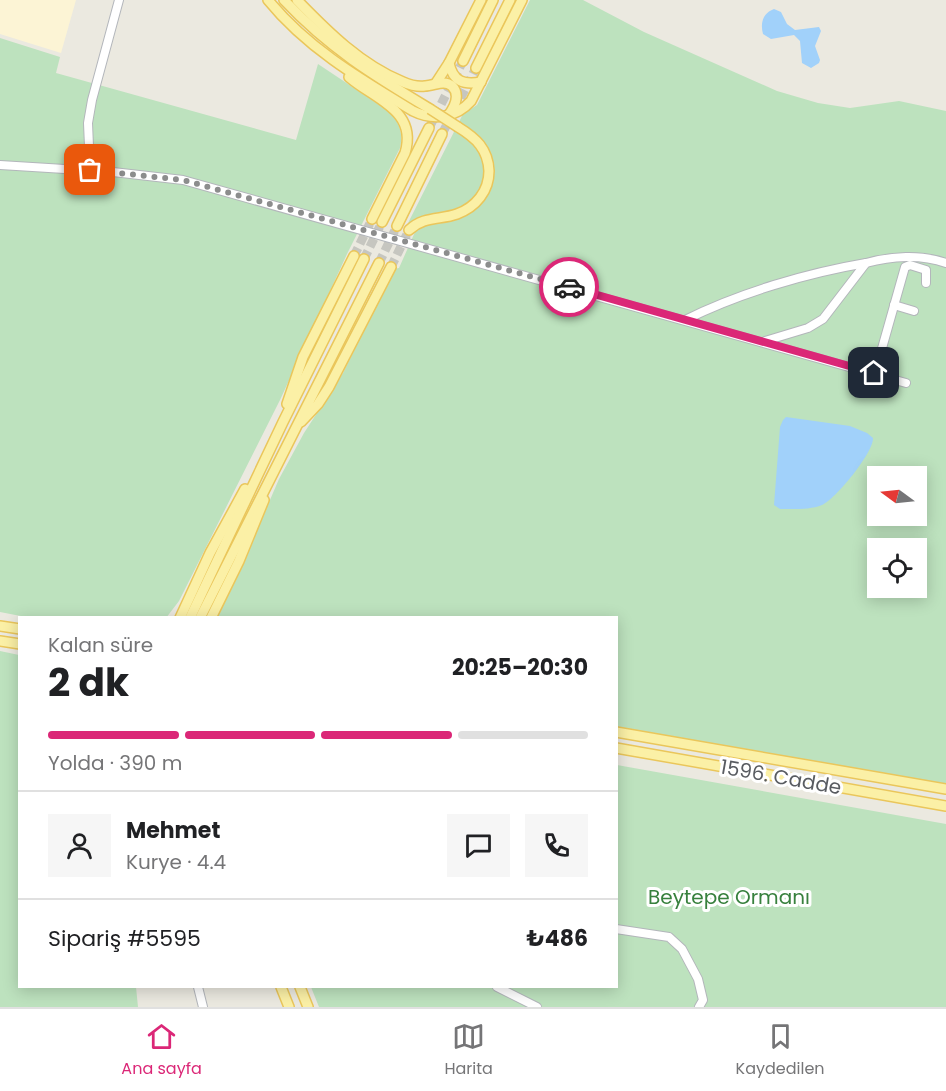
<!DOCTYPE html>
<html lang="tr">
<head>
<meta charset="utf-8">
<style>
  body { margin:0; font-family:Poppins,sans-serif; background:#f6f6f6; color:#202124; height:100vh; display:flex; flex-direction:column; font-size:22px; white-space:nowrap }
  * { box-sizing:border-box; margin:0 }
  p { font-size:20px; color:#757577 }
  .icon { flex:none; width:33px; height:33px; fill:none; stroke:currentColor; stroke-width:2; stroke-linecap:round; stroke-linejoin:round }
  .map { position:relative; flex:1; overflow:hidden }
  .sheet { position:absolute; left:18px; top:616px; width:600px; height:372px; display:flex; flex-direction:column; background:#fff; border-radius:0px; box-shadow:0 3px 15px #0003 }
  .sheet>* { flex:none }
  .needle { width:39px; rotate:285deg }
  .buttons { position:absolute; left:867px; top:466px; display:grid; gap:12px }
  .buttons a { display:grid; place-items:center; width:60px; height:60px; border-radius:0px; background:#fff; box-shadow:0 3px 15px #0003; font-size:30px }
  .pin { position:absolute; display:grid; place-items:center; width:51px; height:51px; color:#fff; margin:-26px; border-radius:12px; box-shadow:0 3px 9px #0006 }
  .courier { position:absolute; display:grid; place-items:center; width:60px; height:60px; margin:-30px; border:4px solid #db2777; border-radius:50%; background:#fff; color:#222; box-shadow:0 2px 8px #0007 }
  .summary em { font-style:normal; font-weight:700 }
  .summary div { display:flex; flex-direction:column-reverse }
  .summary { display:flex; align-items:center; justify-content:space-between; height:102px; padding:0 30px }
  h1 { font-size:39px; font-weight:700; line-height:45px }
  .bar { display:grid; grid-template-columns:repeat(4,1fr); gap:9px 6px; align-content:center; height:72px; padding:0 30px }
  .bar i { height:8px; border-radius:4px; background:#e0e0e0 }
  .bar .current { background:#db2777 }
  .bar p { grid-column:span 4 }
  .line { display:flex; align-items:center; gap:15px; padding:0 30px; border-top:2px solid #e0e0e0 }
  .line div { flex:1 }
  .round { display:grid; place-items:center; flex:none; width:63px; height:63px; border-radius:0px; background:#f6f6f6 }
  .tab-bar { display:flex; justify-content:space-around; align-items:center; height:84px; border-top:2px solid #e0e0e0; background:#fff; font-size:16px; color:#757577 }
  .tab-bar a { display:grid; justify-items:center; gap:3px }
  .tab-bar .current { color:#db2777 }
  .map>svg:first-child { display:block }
  .commercial { fill:#fcf4d5 }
  .green { fill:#bde2be; fill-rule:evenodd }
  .water { fill:#a1d1fa }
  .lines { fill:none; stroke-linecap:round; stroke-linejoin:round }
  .major-tunnel { stroke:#c6c6c0; stroke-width:9; stroke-dasharray:9 4.5; stroke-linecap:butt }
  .minor-casing { stroke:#b3b6bb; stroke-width:10 }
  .major-casing { stroke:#eac65b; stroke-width:12 }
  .minor { stroke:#fff; stroke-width:8 }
  .major { stroke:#fbf0a6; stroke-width:9 }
  .major-bridge-casing { stroke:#eac65b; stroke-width:12; stroke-linecap:butt }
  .major-bridge { stroke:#fbf0a6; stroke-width:9 }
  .done { stroke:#8c8d8d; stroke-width:6; stroke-dasharray:0 10.8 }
  .route { stroke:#db2777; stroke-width:8 }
  .labels { text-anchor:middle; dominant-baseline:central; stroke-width:6; stroke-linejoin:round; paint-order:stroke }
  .street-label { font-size:20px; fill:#595c61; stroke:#fff }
  .park-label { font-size:20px; fill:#38813e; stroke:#fff }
</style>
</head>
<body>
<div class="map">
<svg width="946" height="1007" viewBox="0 0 946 1007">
  <rect width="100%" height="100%" fill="#ebe9e0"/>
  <!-- commercial -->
  <path class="commercial" d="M0,0h76l-15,53 -61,-19z"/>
  <!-- green -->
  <g class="green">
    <path d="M530,0h53l61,32 133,59 41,12 32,5 49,-7 47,10v673l-329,-57 -1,-109h-400l26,-53 37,-86 25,-46 39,-60 51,-104 5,-1 16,-36 -10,-3 58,-115 14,-9zM878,477h38v39h-38zM878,549h38v39h-38z"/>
    <path d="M0,38l60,19 -4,16 240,67 22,-76 66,44c14,11 20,22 16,40l-53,106 -67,146 -101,201 -13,17h-135l-31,-6z"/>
    <path d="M0,651l19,4 1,332h116l2,20h-138z"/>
    <path d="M617,765l329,59v183h-627l-8,-20h305z"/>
  </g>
  <!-- water -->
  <g class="water">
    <path d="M774,9l7,3 6,12 8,6 24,-3 2,4 -6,15 5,14 -1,3 -8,5 -9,-5 -2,-22 -6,-6 -23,4 -8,-5c-3,-11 0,-21 11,-25z"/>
    <path d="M786,417l64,9 17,7 6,5c1,14 -38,62 -51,67 -12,5 -29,4 -42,4l-6,-4 6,-78 3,-7z"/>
  </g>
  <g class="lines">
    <!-- major-tunnel -->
    <g class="major-tunnel">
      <path d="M429,128l34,-67"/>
      <path d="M442,134l34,-66"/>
      <path d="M354,256l18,-37"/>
      <path d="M364,259l18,-37"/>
      <path d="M379,263l18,-37"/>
      <path d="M391,267l18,-37"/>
    </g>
    <defs>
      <g id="minor">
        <path d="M0,165l113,7 70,8 723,203"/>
        <path d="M90,170l-2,-47 4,-23 27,-100"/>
        <path d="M894,305l20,6"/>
        <path d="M685,320c54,-27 122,-47 181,-57"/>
        <path d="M765,341l43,-13 15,-9 43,-56c25,-7 55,-9 80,0"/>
        <path d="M875,373l30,-106 5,-2 16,5v13"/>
        <path d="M616,929l53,8 13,12 16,30 5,21 -4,7"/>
        <path d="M198,987l5,20"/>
        <path d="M497,987l40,20"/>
      </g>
      <g id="major">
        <path d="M268,0c39,48 92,79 145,111 20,10 43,7 58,-10l51,-101"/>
        <path d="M284,0c45,48 89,75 146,109"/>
        <path d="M297,0c30,31 64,65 106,82 7,3 15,5 22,4 9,0 19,-7 27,0 9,9 2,22 -4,30"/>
        <path d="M463,61l30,-61"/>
        <path d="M449,63c4,19 15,22 32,19"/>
        <path d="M476,68l34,-68"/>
        <path d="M349,77c25,22 69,33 56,76l-33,66"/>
        <path d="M436,83l13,-20 32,-63"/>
        <path d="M382,222l47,-94"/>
        <path d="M397,226l45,-92"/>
        <path d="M409,230c15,-14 31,-10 48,-16 19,-7 32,-23 32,-43 -1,-22 -13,-33 -31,-44"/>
        <path d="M287,404l16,-47 51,-101"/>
        <path d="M301,422l17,-18 11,-17 62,-120"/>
        <path d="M180,618l30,-65 35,-64"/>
        <path d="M190,618l93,-196 81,-163"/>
        <path d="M200,618l179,-355"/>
        <path d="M211,618l28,-57 25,-61"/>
        <path d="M0,626l20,3"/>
        <path d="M0,641l20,3"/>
        <path d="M616,732l330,57"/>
        <path d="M616,748l330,58"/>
        <path d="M281,987l8,20"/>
        <path d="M300,987l8,20"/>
      </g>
    </defs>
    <!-- minor casing -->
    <use href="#minor" class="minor-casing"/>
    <!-- major casing -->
    <use href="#major" class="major-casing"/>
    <!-- minor -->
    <use href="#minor" class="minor"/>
    <!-- major -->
    <use href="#major" class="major"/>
    <defs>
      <path id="major-bridge" d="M430,109l28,18"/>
    </defs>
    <!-- major-bridge casing -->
    <use href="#major-bridge" class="major-bridge-casing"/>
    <!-- major-bridge -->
    <use href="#major-bridge" class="major-bridge"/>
  </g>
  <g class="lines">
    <!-- done -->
    <path class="done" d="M90,170l93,10 386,107"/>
    <!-- route -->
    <path class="route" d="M569,287l305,86"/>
  </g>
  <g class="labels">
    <!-- street labels -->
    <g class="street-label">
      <text transform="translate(781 777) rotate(10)">1596. Cadde</text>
    </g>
    <!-- park labels -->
    <g class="park-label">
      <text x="729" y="897">Beytepe Ormanı</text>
    </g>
  </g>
</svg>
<div class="buttons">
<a><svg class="needle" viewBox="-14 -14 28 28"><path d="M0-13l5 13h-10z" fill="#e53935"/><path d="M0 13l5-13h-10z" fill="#757577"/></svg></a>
<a><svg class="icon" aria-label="locate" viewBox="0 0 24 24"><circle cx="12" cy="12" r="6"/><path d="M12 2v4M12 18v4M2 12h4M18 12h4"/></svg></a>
</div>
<div class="pin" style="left:90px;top:170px;background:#ea580c"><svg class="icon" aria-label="bag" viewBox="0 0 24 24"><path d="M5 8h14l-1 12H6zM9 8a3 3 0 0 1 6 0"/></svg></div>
<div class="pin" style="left:874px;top:373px;background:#1f2937"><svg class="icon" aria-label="home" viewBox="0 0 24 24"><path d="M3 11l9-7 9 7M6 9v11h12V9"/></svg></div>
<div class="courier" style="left:569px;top:287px"><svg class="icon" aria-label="car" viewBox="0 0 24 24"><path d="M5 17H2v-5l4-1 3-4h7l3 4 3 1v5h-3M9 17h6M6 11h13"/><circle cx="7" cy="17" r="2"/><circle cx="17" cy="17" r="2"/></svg></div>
<section class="sheet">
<div class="summary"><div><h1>2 dk</h1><p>Kalan süre</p></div><em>20:25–20:30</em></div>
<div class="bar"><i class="current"></i><i class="current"></i><i class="current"></i><i></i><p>Yolda · 390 m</p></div>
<div class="line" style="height:108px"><a class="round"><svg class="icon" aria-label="person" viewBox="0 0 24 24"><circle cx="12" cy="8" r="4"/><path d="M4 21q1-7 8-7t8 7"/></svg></a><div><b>Mehmet</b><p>Kurye · 4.4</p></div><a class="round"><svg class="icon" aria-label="chat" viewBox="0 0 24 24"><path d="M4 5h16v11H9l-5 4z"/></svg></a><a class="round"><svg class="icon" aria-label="phone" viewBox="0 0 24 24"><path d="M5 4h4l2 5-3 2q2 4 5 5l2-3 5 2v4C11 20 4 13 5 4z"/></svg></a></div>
<div class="line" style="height:78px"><div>Sipariş #5595</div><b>₺486</b></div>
</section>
</div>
<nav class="tab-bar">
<a class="current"><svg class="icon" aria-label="home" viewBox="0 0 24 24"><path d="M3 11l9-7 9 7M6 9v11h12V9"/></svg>Ana sayfa</a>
<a><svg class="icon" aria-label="map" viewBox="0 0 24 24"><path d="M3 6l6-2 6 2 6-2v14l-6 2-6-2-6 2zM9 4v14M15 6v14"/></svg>Harita</a>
<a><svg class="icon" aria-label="saved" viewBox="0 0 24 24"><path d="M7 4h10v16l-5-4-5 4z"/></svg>Kaydedilen</a>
</nav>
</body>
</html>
